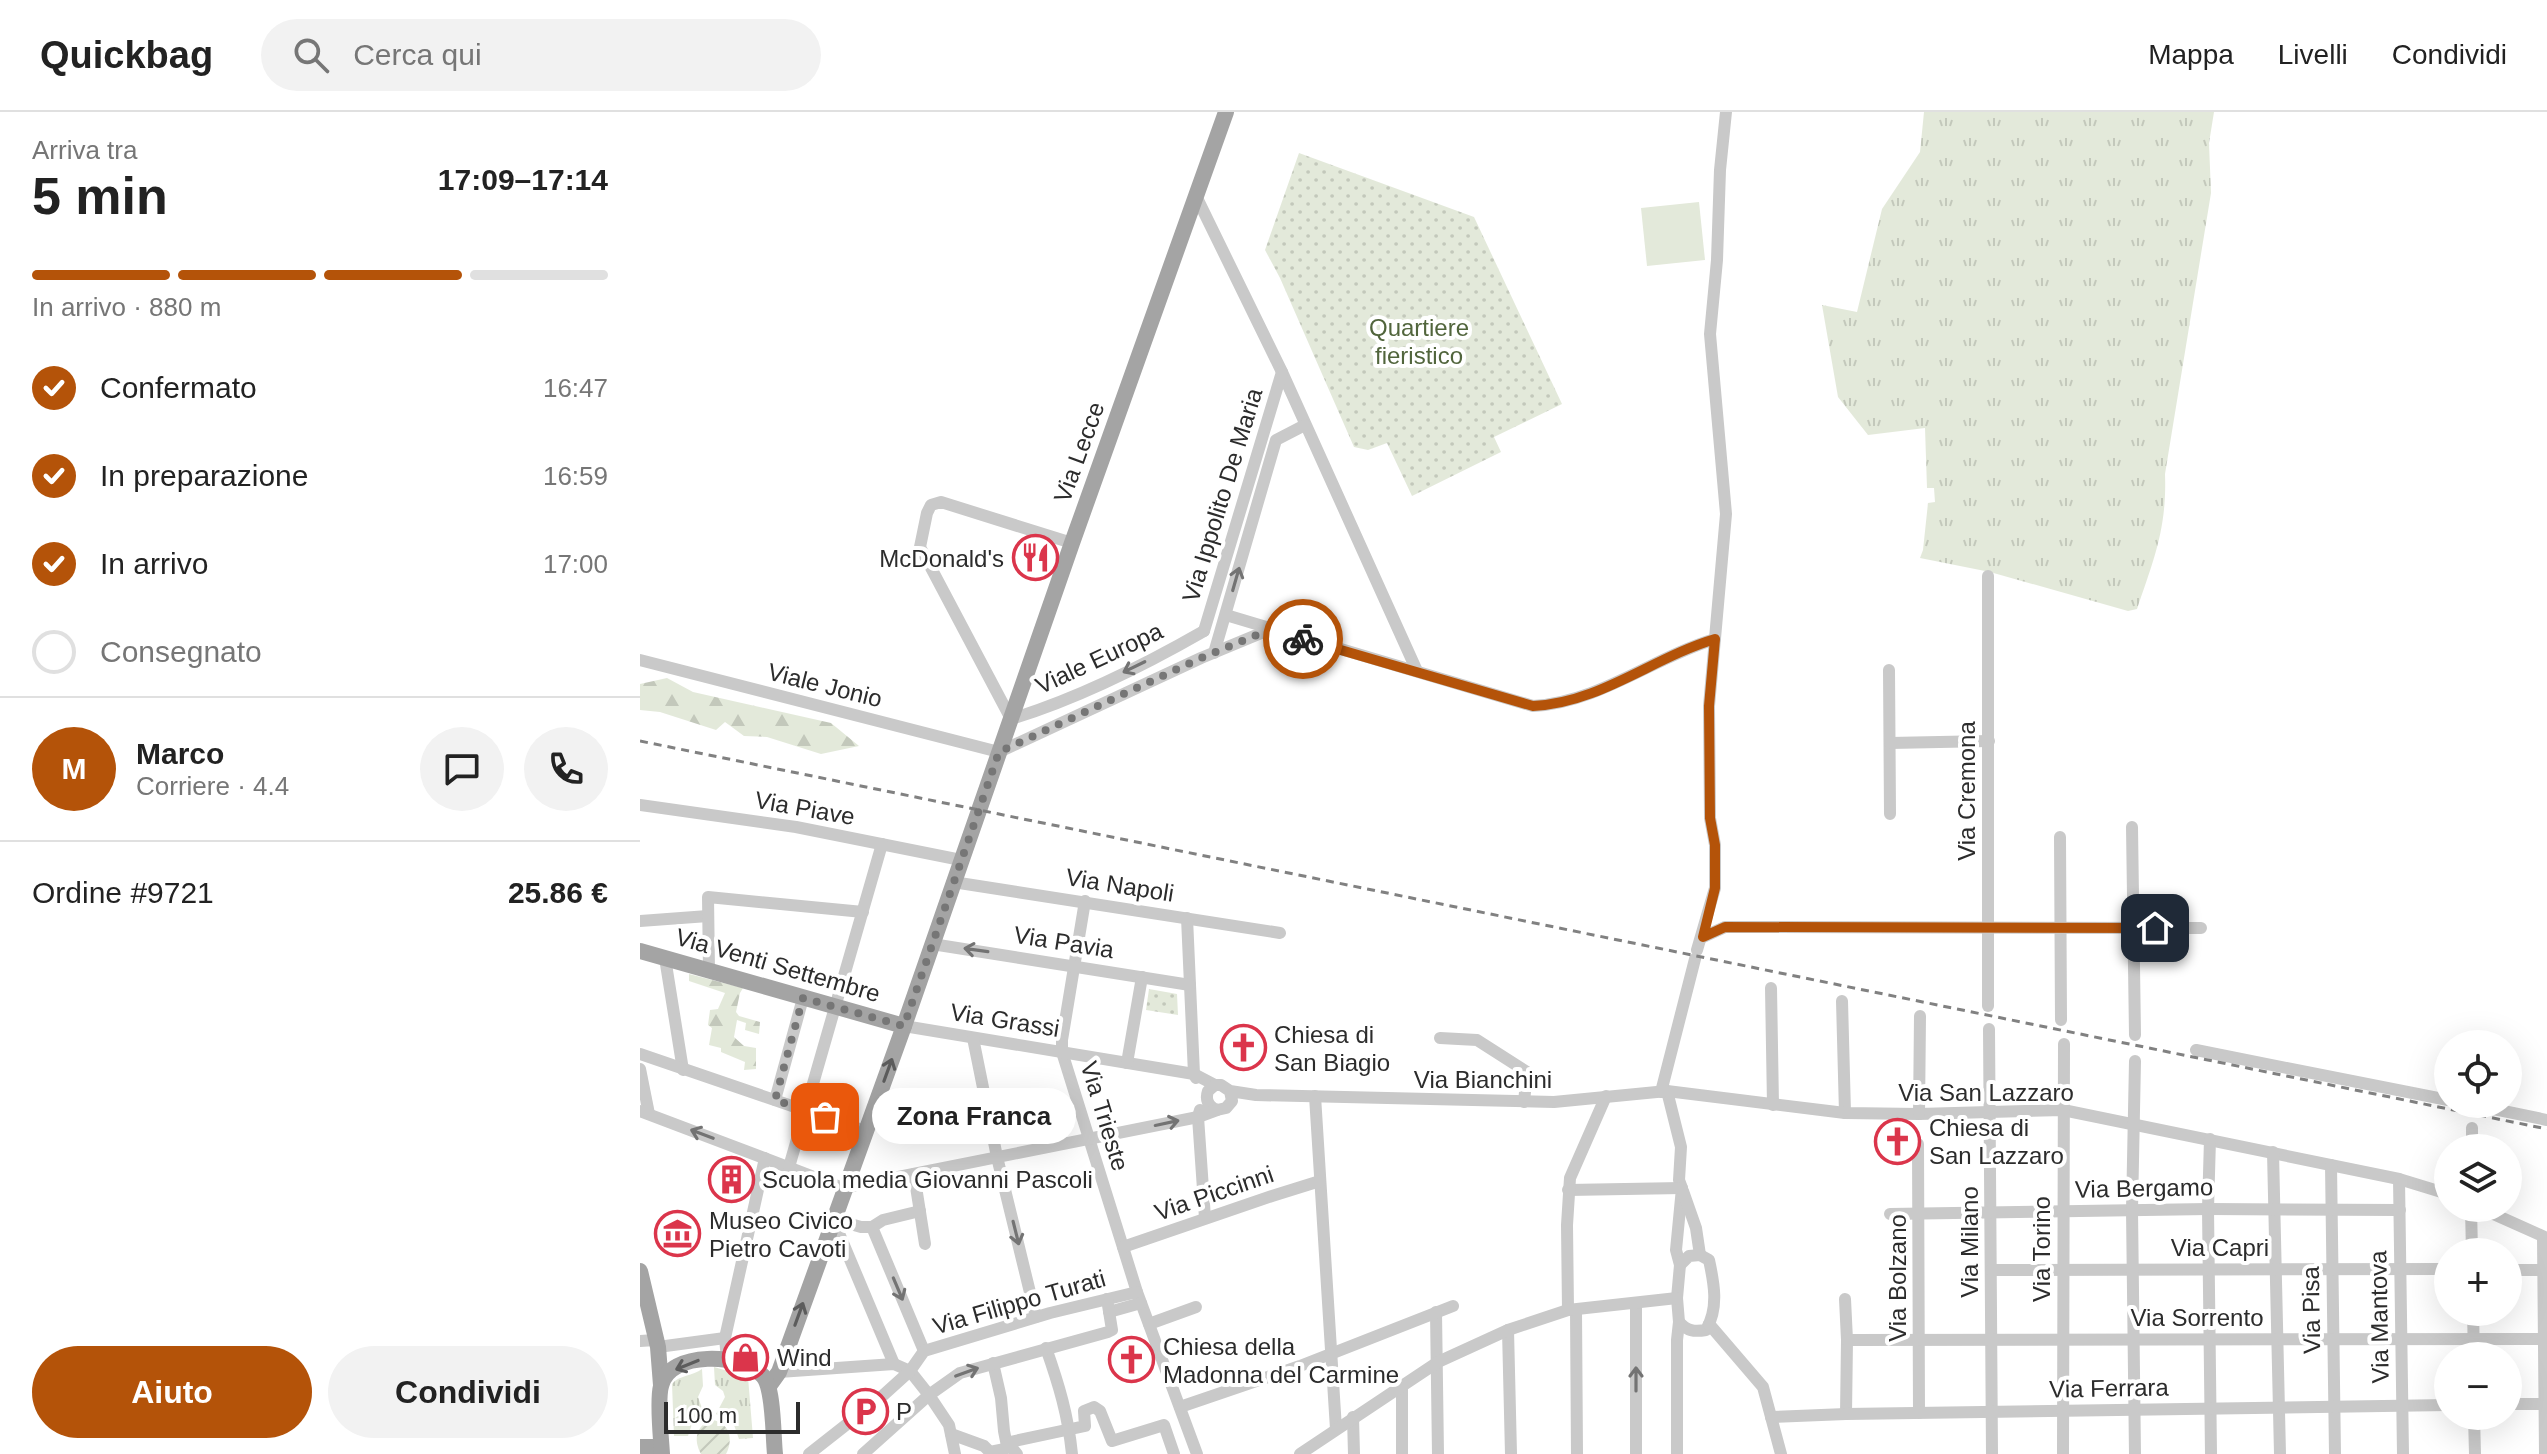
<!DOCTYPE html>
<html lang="it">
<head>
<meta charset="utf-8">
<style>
  body { margin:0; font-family:Arial,sans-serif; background:#f2f2f2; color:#222; height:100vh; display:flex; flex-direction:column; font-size:30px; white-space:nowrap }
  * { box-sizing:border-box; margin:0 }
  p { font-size:26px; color:#767676 }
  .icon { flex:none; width:44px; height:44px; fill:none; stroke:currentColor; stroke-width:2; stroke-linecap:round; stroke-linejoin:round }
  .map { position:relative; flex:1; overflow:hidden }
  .drawer { display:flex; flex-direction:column; background:#fff; width:640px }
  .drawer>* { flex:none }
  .tools { position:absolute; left:1794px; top:918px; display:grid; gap:16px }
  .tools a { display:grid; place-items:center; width:88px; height:88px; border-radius:50%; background:#fff; box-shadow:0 8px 32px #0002; font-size:40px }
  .scale { position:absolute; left:24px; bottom:20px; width:136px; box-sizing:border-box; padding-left:8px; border:4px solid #2c2c2c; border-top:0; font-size:22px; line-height:28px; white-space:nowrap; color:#2c2c2c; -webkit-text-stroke:6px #fff; paint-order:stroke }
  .pin { position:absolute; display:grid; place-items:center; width:68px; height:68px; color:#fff; margin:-34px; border-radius:16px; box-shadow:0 4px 12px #0006 }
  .courier { position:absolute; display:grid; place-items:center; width:80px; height:80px; margin:-40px; border:6px solid #b45309; border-radius:50%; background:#fff; color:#222; box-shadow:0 2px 10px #0007 }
  .bubble { position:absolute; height:56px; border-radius:28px; background:#fff; box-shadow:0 8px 32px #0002; font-size:26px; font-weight:600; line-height:56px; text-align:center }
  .overview em { font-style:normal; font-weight:600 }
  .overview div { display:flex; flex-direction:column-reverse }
  .overview { display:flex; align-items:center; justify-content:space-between; height:136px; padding:0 32px }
  h1 { font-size:52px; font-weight:600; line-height:60px }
  .bar { display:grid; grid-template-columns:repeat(4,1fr); gap:12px 8px; align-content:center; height:96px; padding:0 32px }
  .bar i { height:10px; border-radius:6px; background:#e0e0e0 }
  .bar .current { background:#b45309 }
  .bar p { grid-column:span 4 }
  .line { display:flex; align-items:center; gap:20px; padding:0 32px; border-top:2px solid #e0e0e0 }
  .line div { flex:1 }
  .round { display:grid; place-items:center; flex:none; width:84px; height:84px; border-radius:42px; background:#f2f2f2 }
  ol { padding:0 32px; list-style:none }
  li { display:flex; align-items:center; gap:24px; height:88px }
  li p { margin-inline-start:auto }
  li .icon { padding:8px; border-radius:50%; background:#b45309; color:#fff; stroke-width:4 }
  li:last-child { color:#767676 }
  li i { width:44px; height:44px; border:4px solid #e0e0e0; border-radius:50% }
  .cta { display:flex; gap:16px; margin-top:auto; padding:16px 32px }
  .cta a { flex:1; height:92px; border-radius:48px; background:#b45309; color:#fff; font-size:32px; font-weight:600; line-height:92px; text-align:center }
  .cta a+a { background:#f2f2f2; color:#222 }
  header { display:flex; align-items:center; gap:48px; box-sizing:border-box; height:112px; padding:0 40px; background:#fff; border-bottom:2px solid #e0e0e0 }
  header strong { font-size:38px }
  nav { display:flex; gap:44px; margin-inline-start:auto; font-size:28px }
  .search { width:560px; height:72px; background:#f2f2f2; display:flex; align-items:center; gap:20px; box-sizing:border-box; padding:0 28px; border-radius:44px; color:#767676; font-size:30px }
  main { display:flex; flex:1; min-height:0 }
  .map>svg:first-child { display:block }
  .grass { fill:url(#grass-tufts) }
  .forest { fill:url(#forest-firs) }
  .park { fill:url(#park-dots) }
  .garden { fill:url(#garden-furrows) }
  .pitch { fill:#e3e9da }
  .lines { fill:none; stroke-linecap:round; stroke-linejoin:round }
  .minor { stroke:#c9c9c9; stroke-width:12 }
  .major { stroke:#a4a4a4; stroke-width:16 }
  .rail { stroke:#818181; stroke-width:3; stroke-dasharray:8 6; stroke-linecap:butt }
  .oneway { stroke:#737373 }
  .oneway2 { stroke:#5c5c5c }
  .done { stroke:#767676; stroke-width:8; stroke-dasharray:0 14.4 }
  .route { stroke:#b45309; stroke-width:10 }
  .labels { text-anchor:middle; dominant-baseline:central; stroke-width:8; stroke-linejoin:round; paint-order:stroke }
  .park-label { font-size:24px; fill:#51653c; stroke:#fff }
  .street-label { font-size:24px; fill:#2c2c2c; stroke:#fff }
  .poi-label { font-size:24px; fill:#2c2c2c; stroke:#fff; text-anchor:start }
</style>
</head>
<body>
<header>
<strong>Quickbag</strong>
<div class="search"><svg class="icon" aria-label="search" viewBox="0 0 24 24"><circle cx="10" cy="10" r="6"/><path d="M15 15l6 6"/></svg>Cerca qui</div>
<nav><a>Mappa</a><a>Livelli</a><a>Condividi</a></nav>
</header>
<main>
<section class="drawer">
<div class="overview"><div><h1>5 min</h1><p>Arriva tra</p></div><em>17:09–17:14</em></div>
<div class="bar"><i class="current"></i><i class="current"></i><i class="current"></i><i></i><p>In arrivo · 880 m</p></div>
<ol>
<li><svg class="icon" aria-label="check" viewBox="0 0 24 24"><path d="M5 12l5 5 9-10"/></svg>Confermato<p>16:47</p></li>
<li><svg class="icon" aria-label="check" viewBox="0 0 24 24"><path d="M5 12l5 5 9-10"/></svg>In preparazione<p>16:59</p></li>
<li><svg class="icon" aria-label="check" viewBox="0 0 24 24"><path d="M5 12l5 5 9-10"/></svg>In arrivo<p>17:00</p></li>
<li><i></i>Consegnato</li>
</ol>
<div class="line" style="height:144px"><b class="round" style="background:#b45309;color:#fff">M</b><div><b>Marco</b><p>Corriere · 4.4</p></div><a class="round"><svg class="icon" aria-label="chat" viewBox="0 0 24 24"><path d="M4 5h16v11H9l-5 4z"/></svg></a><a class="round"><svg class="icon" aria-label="phone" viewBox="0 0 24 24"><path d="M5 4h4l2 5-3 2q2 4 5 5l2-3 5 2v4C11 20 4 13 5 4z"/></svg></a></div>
<div class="line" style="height:104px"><div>Ordine #9721</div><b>25.86 €</b></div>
<div class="cta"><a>Aiuto</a><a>Condividi</a></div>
</section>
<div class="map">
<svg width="1907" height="1342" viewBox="0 0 1907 1342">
  <defs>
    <pattern id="grass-tufts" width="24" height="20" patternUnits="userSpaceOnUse" patternTransform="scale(2)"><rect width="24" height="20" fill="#e3e9da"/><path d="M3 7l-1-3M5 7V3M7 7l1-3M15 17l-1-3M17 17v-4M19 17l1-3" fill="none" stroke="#c3c8bb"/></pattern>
    <pattern id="forest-firs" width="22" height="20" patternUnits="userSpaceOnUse" patternTransform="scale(2)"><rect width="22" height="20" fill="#e3e9da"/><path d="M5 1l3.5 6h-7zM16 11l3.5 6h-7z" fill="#c3c8bb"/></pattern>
    <pattern id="park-dots" width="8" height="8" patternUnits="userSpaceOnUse" patternTransform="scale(2)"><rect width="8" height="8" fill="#e3e9da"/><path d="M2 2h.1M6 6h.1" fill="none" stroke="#c3c8bb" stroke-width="1.8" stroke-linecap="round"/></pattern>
    <pattern id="garden-furrows" width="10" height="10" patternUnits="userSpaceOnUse" patternTransform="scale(2)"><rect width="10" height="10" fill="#e3e9da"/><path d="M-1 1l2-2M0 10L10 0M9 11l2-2" fill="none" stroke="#c3c8bb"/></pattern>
  </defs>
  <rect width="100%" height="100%" fill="#fff"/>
  <!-- grass -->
  <g class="grass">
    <path d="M1284,0h290l-5,31 2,50 -46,281c2,54 -11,85 -28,135l-9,2 -138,-39 -70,-14 3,-8 5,-47 7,-1 -1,-14h-7l-2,-60 -57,7 -30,-38 -16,-92 35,7 25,-103 38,-57z"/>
    <path d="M74,1255l34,10 5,61 -14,1 -5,-14 -18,-11 9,-17 -2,-6 -8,-6z"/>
    <path d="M62,1257l1,17 -5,11 6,17 -12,10 -4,12h-14l-2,-52c7,-9 21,-8 30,-15z"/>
  </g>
  <!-- forest -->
  <g class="forest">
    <path d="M27,566l26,14 138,31 28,23 -38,8 -54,-17 -23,-1 -19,-14 -9,8 -56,-18 -20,-2v-26z"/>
    <path d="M49,862l54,14 -3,5 -4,19 3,4 21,6 -1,12 -14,-4 1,-7 -9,-3 -3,17 10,9 12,2v21l-12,1 1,-8 -24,-10v-4l-12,-3 3,-17 -4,-3 2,-15 8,-1 7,-16 -36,-12z"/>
  </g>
  <!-- park -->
  <g class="park">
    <path d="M659,41l175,64 88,187 -68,33 7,15 -89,44 -25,-53 -19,7 -14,-3 -74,-169 -15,-28z"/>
    <path d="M509,877l28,5 1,21 -32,-5z"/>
  </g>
  <!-- garden -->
  <path class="garden" d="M72,1308c17,2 22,19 14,34h-25c-8,-14 -5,-29 11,-34z"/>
  <!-- pitch -->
  <path class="pitch" d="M1059,90l6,58 -58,6 -6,-58z"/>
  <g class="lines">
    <!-- minor -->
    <g class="minor">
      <path d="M556,84l86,176 135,299"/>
      <path d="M432,431l-131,-41 -10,3 -4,8 -7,34 91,172c66,-20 132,-53 193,-88"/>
      <path d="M586,503l307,91c67,-4 119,-48 182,-67"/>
      <path d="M564,519l78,-259"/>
      <path d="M574,541l62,-213 29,-15"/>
      <path d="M0,548l359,92 202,-94 70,-29"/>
      <path d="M1249,558l1,144"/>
      <path d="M1250,631l99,-2"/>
      <path d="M0,693l156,22 165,33"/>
      <path d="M1492,715l3,208"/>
      <path d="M1420,725l1,183"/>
      <path d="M313,770l327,51"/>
      <path d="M445,789l-23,139v12l75,240 60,162"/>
      <path d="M547,806l7,156 2,4"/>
      <path d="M0,809l68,-5"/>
      <path d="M1063,825l22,-10 476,1"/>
      <path d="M292,832l258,41"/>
      <path d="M1057,838l18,-62v-43l-5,-27 -1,-112 17,-192 -16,-180 7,-74 3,-90 6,-58"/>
      <path d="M25,846l18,112"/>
      <path d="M69,859l-1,-74 155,15"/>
      <path d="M1131,876l2,117"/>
      <path d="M1202,889l3,112"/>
      <path d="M1348,894v-430"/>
      <path d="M264,914l290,48 21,11"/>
      <path d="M1349,917l3,425"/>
      <path d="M333,926l24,119 39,160"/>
      <path d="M800,926l37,2 50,32 -3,30"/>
      <path d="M1556,938l252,50"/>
      <path d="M0,942l225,77"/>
      <path d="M487,951l15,-86"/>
      <path d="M0,957l9,45"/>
      <path d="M590,979l2,10 -6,7 -9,2c-9,-3 -12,-10 -9,-19l7,-6h6l9,6 26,4 298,7 113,-11 178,22 74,1 144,-4 336,69 49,15"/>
      <path d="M1027,979l14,56 -2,33 3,8 -6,62 4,15 -3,33 2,24 -2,18v114"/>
      <path d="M1021,980l34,-133"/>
      <path d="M675,984l21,333"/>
      <path d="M135,988l28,-102"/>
      <path d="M1829,992l78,16"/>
      <path d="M560,998l-2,7 7,101"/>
      <path d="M0,999l203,77 355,-71 19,-7"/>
      <path d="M1279,1002l1,-98"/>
      <path d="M1570,1027l-2,70 3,245"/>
      <path d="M1278,1032l1,269"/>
      <path d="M1832,1036v-20"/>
      <path d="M1633,1040l7,302"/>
      <path d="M1691,1053l4,289"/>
      <path d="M149,1055l93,-323"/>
      <path d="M274,1062l11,70"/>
      <path d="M1759,1067l4,275"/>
      <path d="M928,1078l114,-2"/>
      <path d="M1043,1079l13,37 4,27"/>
      <path d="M1831,1096l1,44"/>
      <path d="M1840,1096l67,30"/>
      <path d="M1250,1102l318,-5 192,1"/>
      <path d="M193,1107l61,145"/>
      <path d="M193,1107l28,8h11l11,-7 37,-9"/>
      <path d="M232,1115l52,124"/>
      <path d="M1903,1125l2,217"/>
      <path d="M483,1135l149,-51 48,-15"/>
      <path d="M1351,1158l457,-1"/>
      <path d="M1868,1158h39"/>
      <path d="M1205,1187l2,41 -1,74"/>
      <path d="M996,1191v151"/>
      <path d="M928,1198l-1,-85 3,-47 36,-82"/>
      <path d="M936,1198l1,144"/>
      <path d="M469,1200l32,-9"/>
      <path d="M796,1200l2,142"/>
      <path d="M1833,1200l1,44"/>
      <path d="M1039,1210c8,9 15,10 27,8 13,-22 8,-47 3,-70l-9,-5 -11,1 -9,9"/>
      <path d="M509,1212l47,-17"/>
      <path d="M1069,1212l54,63 18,67"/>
      <path d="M868,1218l3,124"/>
      <path d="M1207,1228l700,-1"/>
      <path d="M0,1229l15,-1"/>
      <path d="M18,1235l67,-9"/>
      <path d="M406,1236c13,37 22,67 26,106"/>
      <path d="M87,1248l-2,-22 40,-180"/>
      <path d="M353,1251l8,35 3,33 3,15 5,2 5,6"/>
      <path d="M139,1260l115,-8 16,7 19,24 20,30 6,29"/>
      <path d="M762,1273v69"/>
      <path d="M1868,1292h39"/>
      <path d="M540,1295l120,-41 153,-60"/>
      <path d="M1834,1304l1,38"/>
      <path d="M713,1305l1,37"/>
      <path d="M1131,1305l75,-3 602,-9"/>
      <path d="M311,1322l33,12 6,6 15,-3 5,-7 75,-16 -1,-15 10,-4 6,4 12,30 52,-16 10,29"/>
      <path d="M169,1342l70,-55 31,-28 14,-20 126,-38 87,-21"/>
      <path d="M223,1342l66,-59 31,-22 148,-41 4,-2 -5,-31"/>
      <path d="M660,1342l138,-92 70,-32 60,-20 109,-12"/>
      <path d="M1423,1342l1,-410"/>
      <path d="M1495,1342l-3,-244 3,-149"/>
    </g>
    <!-- major -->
    <g class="major">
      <path d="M0,839l264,75"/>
      <path d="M0,1159l18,76 3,38"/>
      <path d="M129,1274l10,-14 125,-346 168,-483 154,-431"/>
      <path d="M0,1335h21"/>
      <path d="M22,1342c-1,-17 -5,-53 -1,-68 8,-36 82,-33 102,-10 11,12 10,61 12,78"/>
    </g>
    <!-- rail -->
    <path class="rail" d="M0,629l1907,388"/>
  </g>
  <!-- one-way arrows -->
  <defs><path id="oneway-shaft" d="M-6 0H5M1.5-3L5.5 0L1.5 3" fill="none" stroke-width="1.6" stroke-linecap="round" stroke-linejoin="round" transform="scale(2)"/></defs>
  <g class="oneway">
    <use href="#oneway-shaft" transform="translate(596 467) rotate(-74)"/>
    <use href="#oneway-shaft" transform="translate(494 555) rotate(154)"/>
    <use href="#oneway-shaft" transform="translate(336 838) rotate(-172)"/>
    <use href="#oneway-shaft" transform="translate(527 1011) rotate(-12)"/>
    <use href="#oneway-shaft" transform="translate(62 1022) rotate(-159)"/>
    <use href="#oneway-shaft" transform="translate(376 1121) rotate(76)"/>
    <use href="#oneway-shaft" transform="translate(258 1177) rotate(67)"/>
    <use href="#oneway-shaft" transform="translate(327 1260) rotate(-20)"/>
    <use href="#oneway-shaft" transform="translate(996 1267) rotate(-90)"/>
  </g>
  <g class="oneway2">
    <use href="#oneway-shaft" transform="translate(248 958) rotate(-70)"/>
    <use href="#oneway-shaft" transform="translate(159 1202) rotate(-70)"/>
    <use href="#oneway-shaft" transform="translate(47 1253) rotate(158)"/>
  </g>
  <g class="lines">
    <!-- done -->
    <path class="done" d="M185,1005l-50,-17 28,-102 101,28 95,-274 202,-94 70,-29 32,10"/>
    <!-- route -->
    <path class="route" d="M663,527l230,67c67,-3 119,-48 182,-67l-6,67 1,112 5,27v43l-12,49 22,-10 430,1"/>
  </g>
  <!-- icons -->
  <defs>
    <symbol id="restaurant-ring" viewBox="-11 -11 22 22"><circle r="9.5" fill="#fff" stroke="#db354b" stroke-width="1.5"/><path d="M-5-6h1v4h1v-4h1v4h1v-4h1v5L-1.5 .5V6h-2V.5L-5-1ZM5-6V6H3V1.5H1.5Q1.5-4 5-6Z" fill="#db354b"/></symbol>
    <symbol id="church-ring" viewBox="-11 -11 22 22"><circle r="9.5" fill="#fff" stroke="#db354b" stroke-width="1.5"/><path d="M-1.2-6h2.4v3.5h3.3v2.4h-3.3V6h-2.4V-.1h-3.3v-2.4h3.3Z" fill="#db354b"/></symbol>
    <symbol id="building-ring" viewBox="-11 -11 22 22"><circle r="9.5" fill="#fff" stroke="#db354b" stroke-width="1.5"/><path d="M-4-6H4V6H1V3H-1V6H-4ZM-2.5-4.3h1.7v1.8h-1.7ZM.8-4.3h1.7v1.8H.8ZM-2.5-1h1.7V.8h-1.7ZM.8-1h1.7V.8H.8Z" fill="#db354b"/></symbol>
    <symbol id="museum-ring" viewBox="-11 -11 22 22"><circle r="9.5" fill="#fff" stroke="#db354b" stroke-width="1.5"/><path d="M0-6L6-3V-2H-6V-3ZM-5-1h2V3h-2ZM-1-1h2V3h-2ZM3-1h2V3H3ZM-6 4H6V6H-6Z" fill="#db354b"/></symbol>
    <symbol id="shop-ring" viewBox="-11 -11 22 22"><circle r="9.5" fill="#fff" stroke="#db354b" stroke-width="1.5"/><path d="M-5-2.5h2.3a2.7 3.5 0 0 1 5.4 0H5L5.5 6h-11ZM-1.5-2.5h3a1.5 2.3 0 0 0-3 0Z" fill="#db354b"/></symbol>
    <symbol id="parking-ring" viewBox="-11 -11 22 22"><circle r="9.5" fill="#fff" stroke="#db354b" stroke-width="1.5"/><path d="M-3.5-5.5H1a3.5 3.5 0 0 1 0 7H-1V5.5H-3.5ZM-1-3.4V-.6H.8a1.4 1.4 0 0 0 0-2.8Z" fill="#db354b"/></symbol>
  </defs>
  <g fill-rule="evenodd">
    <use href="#restaurant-ring" x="370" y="420" width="51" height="51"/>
    <use href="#church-ring" x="578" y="910" width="51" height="51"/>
    <use href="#church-ring" x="1232" y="1004" width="51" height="51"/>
    <use href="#building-ring" x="66" y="1042" width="51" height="51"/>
    <use href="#museum-ring" x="12" y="1096" width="51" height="51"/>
    <use href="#shop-ring" x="80" y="1220" width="51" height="51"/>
    <use href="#church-ring" x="466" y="1222" width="51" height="51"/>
    <use href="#parking-ring" x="200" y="1274" width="51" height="51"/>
  </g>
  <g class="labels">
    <!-- park labels -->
    <g class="park-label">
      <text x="779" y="215">Quartiere<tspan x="779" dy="28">fieristico</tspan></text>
    </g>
    <!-- street labels -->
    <g class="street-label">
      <text transform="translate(439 340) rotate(-70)">Via Lecce</text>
      <text transform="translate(582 383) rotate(-73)">Via Ippolito De Maria</text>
      <text transform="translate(459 546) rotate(-25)">Viale Europa</text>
      <text transform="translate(185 573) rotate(14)">Viale Jonio</text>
      <text transform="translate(1326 679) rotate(-90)">Via Cremona</text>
      <text transform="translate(165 696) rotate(10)">Via Piave</text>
      <text transform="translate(480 773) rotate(9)">Via Napoli</text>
      <text transform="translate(424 830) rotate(9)">Via Pavia</text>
      <text transform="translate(138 853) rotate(16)">Via Venti Settembre</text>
      <text transform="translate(365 908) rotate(9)">Via Grassi</text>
      <text x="843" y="967">Via Bianchini</text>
      <text x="1346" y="980">Via San Lazzaro</text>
      <text transform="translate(465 1004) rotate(73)">Via Trieste</text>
      <text transform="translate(1504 1076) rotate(-1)">Via Bergamo</text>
      <text transform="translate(574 1081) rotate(-19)">Via Piccinni</text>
      <text transform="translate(1329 1130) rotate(-90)">Via Milano</text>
      <text x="1580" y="1135">Via Capri</text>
      <text transform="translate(1401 1137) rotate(-90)">Via Torino</text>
      <text transform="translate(1257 1166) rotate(-90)">Via Bolzano</text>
      <text transform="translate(379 1190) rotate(-16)">Via Filippo Turati</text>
      <text transform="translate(1671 1198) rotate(-91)">Via Pisa</text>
      <text x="1557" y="1205">Via Sorrento</text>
      <text transform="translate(1739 1205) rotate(-91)">Via Mantova</text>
      <text transform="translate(1469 1276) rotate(-1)">Via Ferrara</text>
    </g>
    <!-- poi labels -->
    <g class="poi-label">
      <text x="364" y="446" text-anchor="end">McDonald's</text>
      <text x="634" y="922">Chiesa di<tspan x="634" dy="28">San Biagio</tspan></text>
      <text x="1289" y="1015">Chiesa di<tspan x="1289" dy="28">San Lazzaro</tspan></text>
      <text x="122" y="1067">Scuola media Giovanni Pascoli</text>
      <text x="69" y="1108">Museo Civico<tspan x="69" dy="28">Pietro Cavoti</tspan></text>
      <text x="523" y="1234">Chiesa della<tspan x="523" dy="28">Madonna del Carmine</tspan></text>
      <text x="137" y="1245">Wind</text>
      <text x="256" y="1299">P</text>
    </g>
  </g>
</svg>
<div class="tools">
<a><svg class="icon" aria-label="locate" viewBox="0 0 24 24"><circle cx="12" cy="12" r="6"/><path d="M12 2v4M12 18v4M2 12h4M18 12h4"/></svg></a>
<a><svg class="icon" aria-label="layers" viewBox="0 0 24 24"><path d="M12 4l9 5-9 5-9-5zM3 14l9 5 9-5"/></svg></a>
<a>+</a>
<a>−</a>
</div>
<div class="scale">100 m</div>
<div class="pin" style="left:185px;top:1005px;background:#ea580c"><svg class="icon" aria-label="bag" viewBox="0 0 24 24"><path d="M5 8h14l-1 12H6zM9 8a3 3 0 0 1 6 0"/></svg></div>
<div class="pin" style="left:1515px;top:816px;background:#1f2937"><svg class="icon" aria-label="home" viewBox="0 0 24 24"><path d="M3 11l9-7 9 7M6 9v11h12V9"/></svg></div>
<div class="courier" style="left:663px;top:527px"><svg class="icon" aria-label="bike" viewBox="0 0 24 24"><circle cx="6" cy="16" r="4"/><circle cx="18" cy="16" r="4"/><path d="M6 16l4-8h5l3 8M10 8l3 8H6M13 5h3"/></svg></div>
<div class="bubble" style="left:232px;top:976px;width:204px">Zona Franca</div>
</div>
</main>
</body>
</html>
